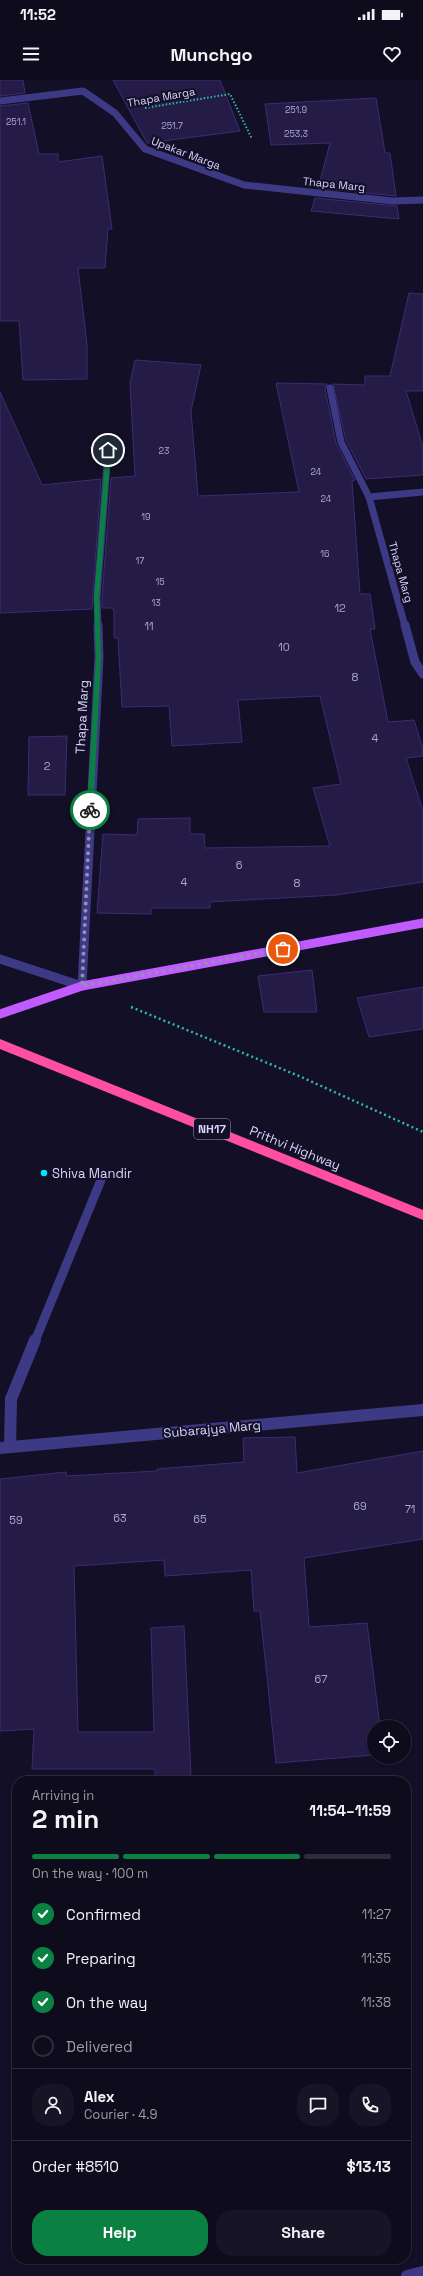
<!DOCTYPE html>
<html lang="en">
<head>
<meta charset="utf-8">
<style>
  body { margin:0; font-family:"Space Grotesk",sans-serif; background:#171425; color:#f1f3f6; height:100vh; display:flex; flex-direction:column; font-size:15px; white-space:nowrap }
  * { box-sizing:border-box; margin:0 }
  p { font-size:13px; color:#9b9ba3 }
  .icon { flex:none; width:22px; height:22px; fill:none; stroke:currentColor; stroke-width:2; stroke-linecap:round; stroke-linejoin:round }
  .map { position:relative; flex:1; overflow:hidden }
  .panel { position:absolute; left:12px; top:1696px; width:399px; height:488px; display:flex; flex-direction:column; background:#0e0b1c; border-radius:16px; box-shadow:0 1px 3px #0004,0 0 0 1px #2e2b3b }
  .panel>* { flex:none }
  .tools { position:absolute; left:367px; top:1640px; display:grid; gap:8px }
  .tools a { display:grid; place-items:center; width:44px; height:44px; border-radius:50%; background:#0e0b1c; box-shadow:0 1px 3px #0004,0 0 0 1px #2e2b3b; font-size:20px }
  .pin { position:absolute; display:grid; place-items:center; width:34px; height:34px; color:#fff; margin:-17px; border:2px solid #fff; border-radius:50%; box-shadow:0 1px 4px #0007 }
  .courier { position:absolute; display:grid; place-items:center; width:40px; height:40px; margin:-20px; border:3px solid #0b8043; border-radius:50%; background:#fff; color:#222; box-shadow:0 1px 5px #0007 }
  .summary em { font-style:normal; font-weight:600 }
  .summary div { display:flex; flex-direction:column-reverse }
  .summary { display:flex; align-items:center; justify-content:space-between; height:68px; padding:0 20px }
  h1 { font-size:26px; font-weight:600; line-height:30px }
  .bar { display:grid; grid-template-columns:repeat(4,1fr); gap:6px 4px; align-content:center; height:48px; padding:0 20px }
  .bar i { height:5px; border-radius:3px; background:#2e2b3b }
  .bar .selected { background:#0b8043 }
  .bar p { grid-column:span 4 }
  .line { display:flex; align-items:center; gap:10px; padding:0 20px; border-top:1px solid #2e2b3b }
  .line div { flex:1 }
  .round { display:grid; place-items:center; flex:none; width:42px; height:42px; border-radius:16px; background:#171425 }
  ol { padding:0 20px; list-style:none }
  li { display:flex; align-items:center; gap:12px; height:44px }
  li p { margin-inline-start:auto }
  li .icon { padding:4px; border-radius:50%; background:#0b8043; color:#fff; stroke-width:4 }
  li:last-child { color:#9b9ba3 }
  li i { width:22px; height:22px; border:2px solid #2e2b3b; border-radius:50% }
  .cta { display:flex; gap:8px; margin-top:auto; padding:8px 20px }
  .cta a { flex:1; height:46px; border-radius:16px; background:#0b8043; color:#fff; font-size:16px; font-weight:600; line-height:46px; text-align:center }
  .cta a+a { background:#171425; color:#f1f3f6 }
  .status { display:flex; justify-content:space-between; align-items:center; height:28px; padding:0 20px; background:#0e0b1c; direction:ltr }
  .status svg { height:11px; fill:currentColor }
  header { display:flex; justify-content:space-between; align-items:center; height:52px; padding:0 20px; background:#0e0b1c; font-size:18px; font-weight:600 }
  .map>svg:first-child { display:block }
  .building { fill:#241b47; stroke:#3b2d73 }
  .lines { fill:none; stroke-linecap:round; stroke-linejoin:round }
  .path-far1 { stroke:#2fb8b0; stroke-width:2; stroke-dasharray:1.5 2; stroke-linecap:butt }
  .path { stroke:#2fb8b0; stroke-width:2.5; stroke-dasharray:2 3; stroke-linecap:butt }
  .lane-far1 { stroke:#3d3a85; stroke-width:9 }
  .lane { stroke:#3d3a85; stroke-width:12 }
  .street-far2 { stroke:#3d3a85; stroke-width:7 }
  .street-far1 { stroke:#3d3a85; stroke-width:9 }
  .street { stroke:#3d3a85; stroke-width:12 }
  .primary { stroke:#c25bff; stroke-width:9 }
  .highway { fill:#ff4fa3; fill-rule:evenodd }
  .route { fill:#0b8043 }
  .done { stroke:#948fb3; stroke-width:4; stroke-dasharray:0 7.2 }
  .poi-dot { fill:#00e5ff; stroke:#130f26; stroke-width:1.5 }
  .labels { text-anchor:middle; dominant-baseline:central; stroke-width:4; stroke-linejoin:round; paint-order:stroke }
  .far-number-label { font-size:9px; fill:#aca6d1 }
  .far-street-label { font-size:11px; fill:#d9d4ff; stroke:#130f26 }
  .number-label { font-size:11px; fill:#aca6d1 }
  .shield { fill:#130f26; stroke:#9e99be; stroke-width:1 }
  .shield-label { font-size:12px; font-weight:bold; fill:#d9d4ff }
  .street-label { font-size:13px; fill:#d9d4ff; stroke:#130f26 }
  .poi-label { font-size:13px; fill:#d9d4ff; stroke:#130f26; text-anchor:start }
</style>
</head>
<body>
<div class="status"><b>11:52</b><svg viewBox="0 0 49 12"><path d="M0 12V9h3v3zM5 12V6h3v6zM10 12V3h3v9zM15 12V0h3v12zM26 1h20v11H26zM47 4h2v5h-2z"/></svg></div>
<header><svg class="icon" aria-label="menu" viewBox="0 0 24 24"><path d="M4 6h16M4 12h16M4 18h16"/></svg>Munchgo<svg class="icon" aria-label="heart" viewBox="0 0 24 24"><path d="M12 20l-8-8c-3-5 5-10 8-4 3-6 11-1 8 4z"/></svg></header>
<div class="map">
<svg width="423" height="2196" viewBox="0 0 423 2196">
  <rect width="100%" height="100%" fill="#130f26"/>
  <!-- building -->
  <g class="building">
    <path d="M0,0h23l2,13 -25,3z"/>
    <path d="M113,0h107l20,51 -93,12z"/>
    <path d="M376,18l9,55h5l6,43 -78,-8 12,-45 -59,2 -6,-41z"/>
    <path d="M28,23l11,51h19v8l44,-6 10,73h-4l-3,39h-27l9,77v34l-64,1 -4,-59h-19v-215z"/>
    <path d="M315,118l82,8 2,13 -88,-8z"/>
    <path d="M409,213l14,1v97h-17l17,56v28l-57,4 -20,-39 -13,-56 32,1v-9h25z"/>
    <path d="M135,280l66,5 -10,46 7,85 101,-4 -23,-109 51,1 -2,5 11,54 19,37 -3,1 8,113h10l5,35h-5l18,93 26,-2 9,29v7l-17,2 17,53v71l-87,13 -126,7v6h-59v6l-54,-1 6,-79 34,1 1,-16 52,-1v16h14l1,14 125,-2 -17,-58 28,-4 -21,-88 -82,4 4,42 -70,4 -3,-40 -47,1 -4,-69h-4v-27l-1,-3h-11v-10l9,-120 24,-2 -5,-93z"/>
    <path d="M0,312l42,93 59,-6 -9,130 -92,4z"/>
    <path d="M67,656l-2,59h-37l1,-58z"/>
    <path d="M312,890l5,42h-53l-6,-36z"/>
    <path d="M423,907v42l-54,8 -12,-39z"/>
    <path d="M295,1357l2,36 126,-22v88l-119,19 5,69 58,-4 13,104h-6v28l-98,8 -16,-152h-6l-3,-41 -86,6 -1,-16 -90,6 4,166h76l-3,-104 33,-2 7,150 -36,2v-9h-123l2,-40 -34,2v-252l66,-7v4l91,-5v-2l87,-7 -1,-24z"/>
  </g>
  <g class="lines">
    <!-- path-far1 -->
    <path class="path-far1" d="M145,28l85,-14 22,45"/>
    <!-- path -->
    <path class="path" d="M131,927l168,69 124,56"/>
    <!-- lane-far1 -->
    <g class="lane-far1">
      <path d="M0,879l82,27"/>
      <path d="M35,1261l66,-161"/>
    </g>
    <!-- lane -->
    <path class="lane" d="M10,1367l1,-48 24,-59"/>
    <!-- street-far2 -->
    <g class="street-far2">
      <path d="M0,21l83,-10 32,22 30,36 99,36 149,16 30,-1"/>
      <path d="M330,308l11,54 28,55 36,129"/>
      <path d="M369,417l54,-5"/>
      <path d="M98,546l-1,-28 11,-148"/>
    </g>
    <!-- street-far1 -->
    <g class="street-far1">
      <path d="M405,545l10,37 8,12"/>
      <path d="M82,906l17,-329 -1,-32"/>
    </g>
    <!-- street -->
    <g class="street">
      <path d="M0,1368l423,-38"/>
      <path d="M407,2196l16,-4"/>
    </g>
    <!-- primary -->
    <path class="primary" d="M0,934l82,-28 341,-63"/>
    <!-- highway -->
    <path class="highway" d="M0,959l423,171v10l-423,-171z"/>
  </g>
  <!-- route -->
  <path class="route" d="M106,369l5,1 -12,148 2,59 -8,153 -3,2 -3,-2 9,-153 -2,-59z"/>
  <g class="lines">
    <!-- done -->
    <path class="done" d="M90,730l-8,176 201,-37"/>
  </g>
  <!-- markers -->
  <circle class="poi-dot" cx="44" cy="1093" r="4"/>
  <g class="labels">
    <!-- far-number labels -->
    <g class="far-number-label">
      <text x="296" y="30">251.9</text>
      <text x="16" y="42">251.1</text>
      <text x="172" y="46">251.7</text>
      <text x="296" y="54">253.3</text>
      <text x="164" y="371">23</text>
      <text x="316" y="392">24</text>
      <text x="326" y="419">24</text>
      <text x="146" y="437">19</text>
      <text x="325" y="474">16</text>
      <text x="140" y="481">17</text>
      <text x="160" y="502">15</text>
      <text x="156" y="523">13</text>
    </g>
    <!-- far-street labels -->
    <g class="far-street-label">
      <text transform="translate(161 17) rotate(-10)">Thapa Marga</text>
      <text transform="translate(186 73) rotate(21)">Upakar Marga</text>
      <text transform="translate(334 104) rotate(6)">Thapa Marg</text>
      <text transform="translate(401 492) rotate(74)">Thapa Marg</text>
    </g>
    <!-- number labels -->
    <g class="number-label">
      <text x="340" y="528">12</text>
      <text x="149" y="546">11</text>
      <text x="284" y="567">10</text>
      <text x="355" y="597">8</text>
      <text x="375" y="658">4</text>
      <text x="47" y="686">2</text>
      <text x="239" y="785">6</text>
      <text x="184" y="802">4</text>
      <text x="297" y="803">8</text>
      <text x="360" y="1426">69</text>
      <text x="410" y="1429">71</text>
      <text x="120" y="1438">63</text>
      <text x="200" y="1439">65</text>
      <text x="16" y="1440">59</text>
      <text x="321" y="1599">67</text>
    </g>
    <!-- shield labels -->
    <rect class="shield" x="194" y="1039" width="36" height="20" rx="3"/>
    <g class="shield-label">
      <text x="212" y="1049">NH17</text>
    </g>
    <!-- street labels -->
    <g class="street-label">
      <text transform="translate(82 637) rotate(-87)">Thapa Marg</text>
      <text transform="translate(295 1068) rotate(22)">Prithvi Highway</text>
      <text transform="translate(212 1349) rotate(-5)">Subarajya Marg</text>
    </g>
    <!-- poi labels -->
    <g class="poi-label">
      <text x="52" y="1093">Shiva Mandir</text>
    </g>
  </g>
</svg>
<div class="tools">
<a><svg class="icon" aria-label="locate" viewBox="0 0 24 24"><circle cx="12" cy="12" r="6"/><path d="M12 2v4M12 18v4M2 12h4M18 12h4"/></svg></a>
</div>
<div class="pin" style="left:283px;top:869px;background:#ea580c"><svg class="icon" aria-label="bag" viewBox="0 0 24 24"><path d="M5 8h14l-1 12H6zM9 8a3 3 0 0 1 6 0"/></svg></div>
<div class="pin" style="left:108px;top:370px;background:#1f2937"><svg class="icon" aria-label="home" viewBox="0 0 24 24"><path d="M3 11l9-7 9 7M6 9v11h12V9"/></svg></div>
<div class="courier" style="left:90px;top:730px"><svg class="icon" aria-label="bike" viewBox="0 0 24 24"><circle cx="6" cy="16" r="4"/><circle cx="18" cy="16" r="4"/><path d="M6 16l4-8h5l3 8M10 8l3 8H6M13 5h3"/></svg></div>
<section class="panel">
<div class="summary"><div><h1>2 min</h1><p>Arriving in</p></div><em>11:54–11:59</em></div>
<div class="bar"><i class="selected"></i><i class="selected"></i><i class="selected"></i><i></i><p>On the way · 100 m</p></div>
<ol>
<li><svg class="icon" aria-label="check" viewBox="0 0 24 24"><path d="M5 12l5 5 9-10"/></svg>Confirmed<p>11:27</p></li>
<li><svg class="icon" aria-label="check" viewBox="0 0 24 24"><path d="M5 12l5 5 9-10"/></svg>Preparing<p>11:35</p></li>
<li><svg class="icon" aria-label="check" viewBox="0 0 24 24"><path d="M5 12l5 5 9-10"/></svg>On the way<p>11:38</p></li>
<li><i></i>Delivered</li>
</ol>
<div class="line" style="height:72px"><a class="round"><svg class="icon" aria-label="person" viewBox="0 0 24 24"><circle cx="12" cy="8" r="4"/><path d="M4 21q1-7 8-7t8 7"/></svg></a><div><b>Alex</b><p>Courier · 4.9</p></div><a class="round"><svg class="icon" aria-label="chat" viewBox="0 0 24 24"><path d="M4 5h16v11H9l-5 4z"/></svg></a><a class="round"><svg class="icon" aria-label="phone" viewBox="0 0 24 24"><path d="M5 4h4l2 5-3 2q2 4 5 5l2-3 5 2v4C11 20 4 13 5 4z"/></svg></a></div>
<div class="line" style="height:52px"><div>Order #8510</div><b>$13.13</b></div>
<div class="cta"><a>Help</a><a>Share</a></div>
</section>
</div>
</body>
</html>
